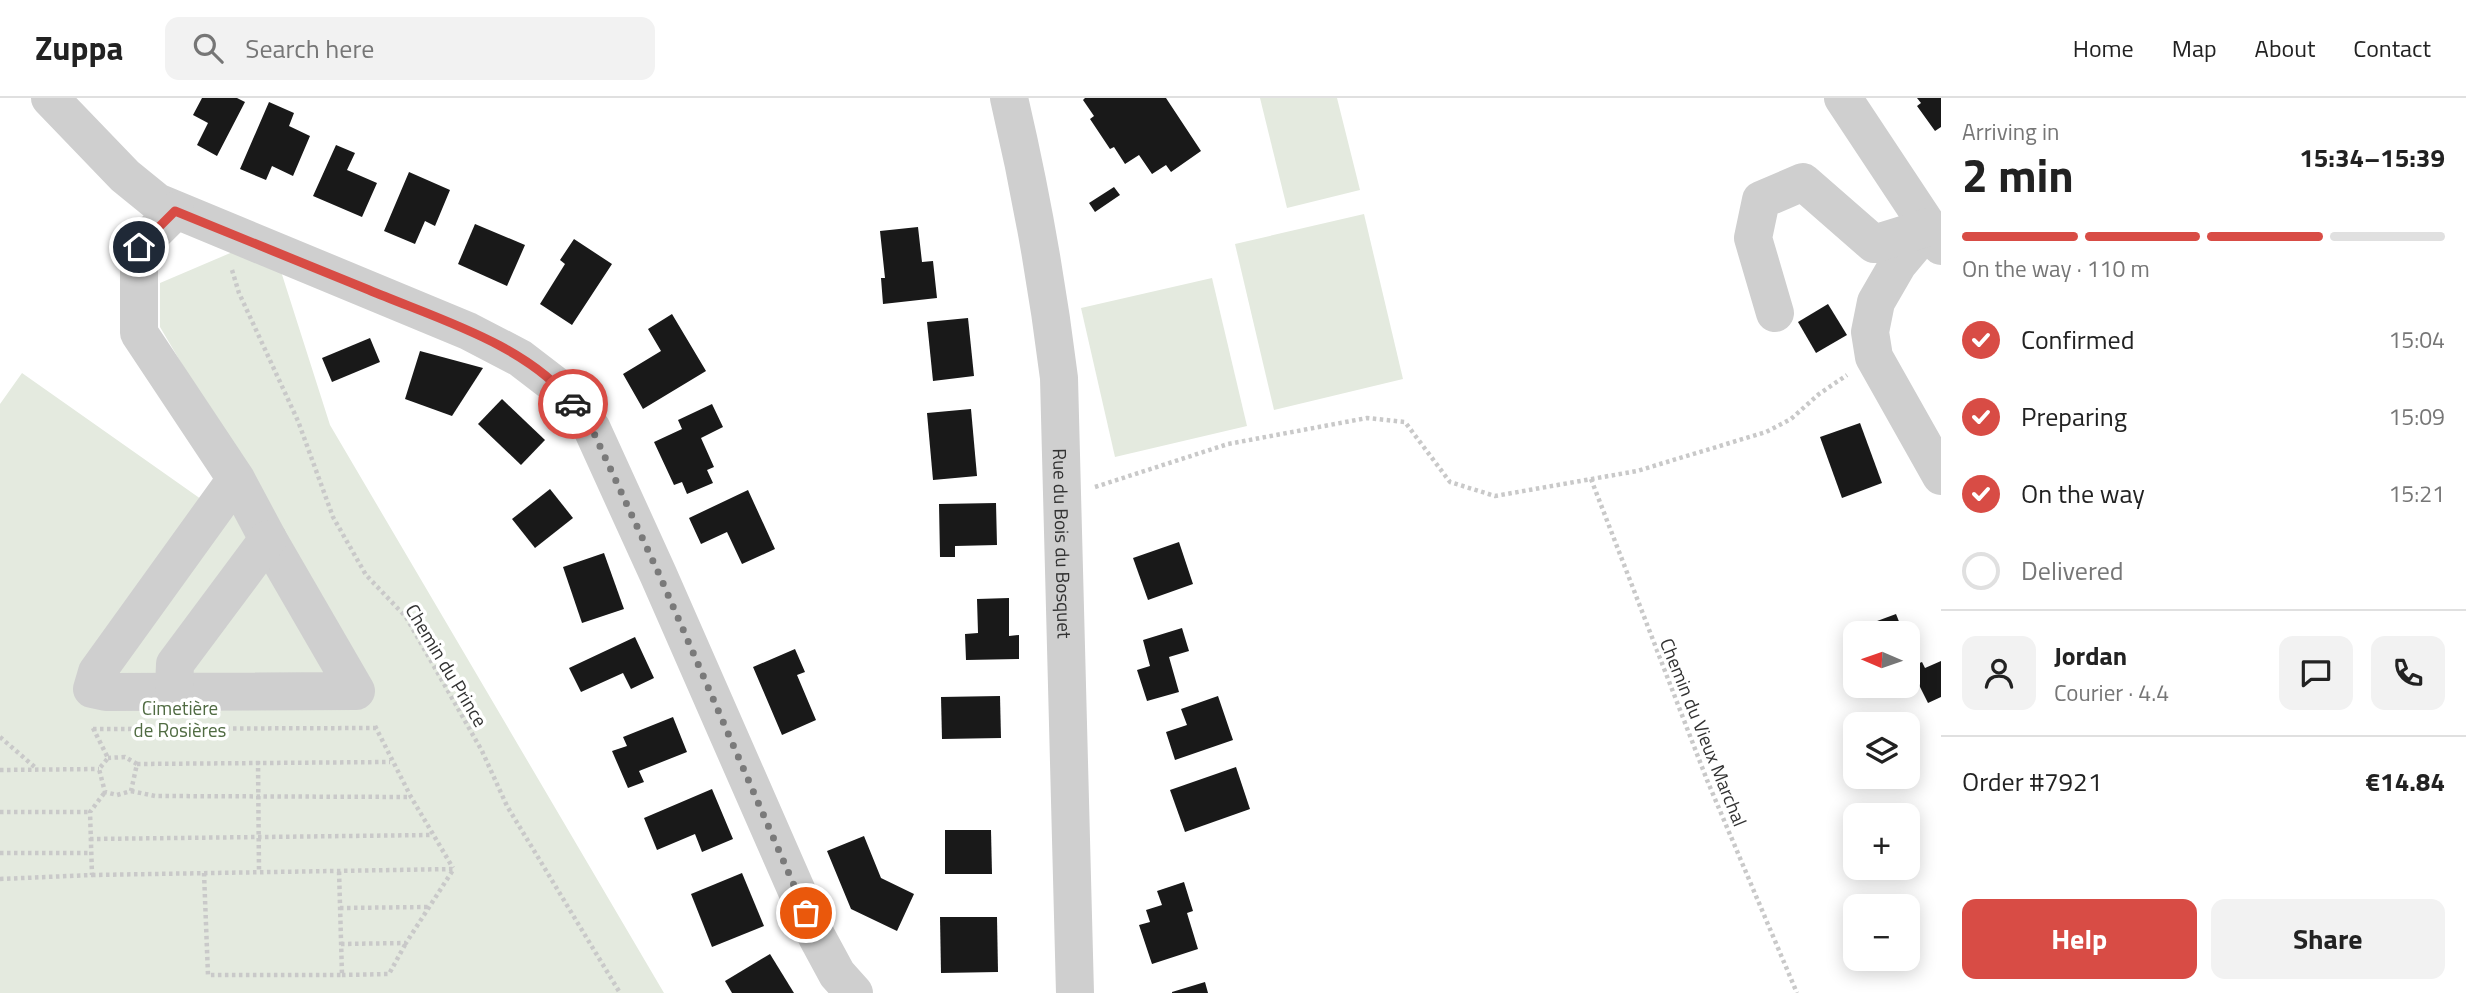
<!DOCTYPE html>
<html lang="en">
<head>
<meta charset="utf-8">
<style>
  body { margin:0; font-family:"Titillium Web",sans-serif; background:#f2f2f2; color:#222; height:100vh; display:flex; flex-direction:column; font-size:26px; white-space:nowrap }
  * { box-sizing:border-box; margin:0 }
  p { font-size:23px; color:#767676 }
  .icon { flex:none; width:38px; height:38px; fill:none; stroke:currentColor; stroke-width:2; stroke-linecap:round; stroke-linejoin:round }
  .map { position:relative; flex:1; overflow:hidden }
  .side { display:flex; flex-direction:column; background:#fff; width:525px }
  .side>* { flex:none }
  .needle { width:46px; rotate:272deg }
  .controls { position:absolute; left:1843px; top:523px; display:grid; gap:14px }
  .controls a { display:grid; place-items:center; width:77px; height:77px; border-radius:14px; background:#fff; box-shadow:0 4px 18px #0003; font-size:35px }
  .pin { position:absolute; display:grid; place-items:center; width:60px; height:60px; color:#fff; margin:-30px; border:4px solid #fff; border-radius:50%; box-shadow:0 2px 7px #0007 }
  .courier { position:absolute; display:grid; place-items:center; width:70px; height:70px; margin:-35px; border:5px solid #d84c45; border-radius:50%; background:#fff; color:#222; box-shadow:0 2px 9px #0007 }
  .headline em { font-style:normal; font-weight:700 }
  .headline div { display:flex; flex-direction:column-reverse }
  .headline { display:flex; align-items:center; justify-content:space-between; height:119px; padding:0 21px }
  h1 { font-size:46px; font-weight:700; line-height:52px }
  .bar { display:grid; grid-template-columns:repeat(4,1fr); gap:10px 7px; align-content:center; height:84px; padding:0 21px }
  .bar i { height:9px; border-radius:5px; background:#e0e0e0 }
  .bar .selected { background:#d84c45 }
  .bar p { grid-column:span 4 }
  .line { display:flex; align-items:center; gap:18px; padding:0 21px; border-top:2px solid #e0e0e0 }
  .line div { flex:1 }
  .round { display:grid; place-items:center; flex:none; width:74px; height:74px; border-radius:14px; background:#f2f2f2 }
  ol { padding:0 21px; list-style:none }
  li { display:flex; align-items:center; gap:21px; height:77px }
  li p { margin-inline-start:auto }
  li .icon { padding:7px; border-radius:50%; background:#d84c45; color:#fff; stroke-width:4 }
  li:last-child { color:#767676 }
  li i { width:38px; height:38px; border:4px solid #e0e0e0; border-radius:50% }
  .action { display:flex; gap:14px; margin-top:auto; padding:14px 21px }
  .action a { flex:1; height:80px; border-radius:14px; background:#d84c45; color:#fff; font-size:28px; font-weight:700; line-height:80px; text-align:center }
  .action a+a { background:#f2f2f2; color:#222 }
  header { display:flex; align-items:center; gap:42px; box-sizing:border-box; height:98px; padding:0 35px; background:#fff; border-bottom:2px solid #e0e0e0 }
  header strong { font-size:33px }
  nav { display:flex; gap:38px; margin-inline-start:auto; font-size:24px }
  .search { width:490px; height:63px; background:#f2f2f2; display:flex; align-items:center; gap:18px; box-sizing:border-box; padding:0 24px; border-radius:14px; color:#767676; font-size:26px }
  main { display:flex; flex:1; min-height:0 }
  .map>svg:first-child { display:block }
  .green { fill:#e4eadf }
  .building { fill:#191919 }
  .lines { fill:none; stroke-linecap:round; stroke-linejoin:round }
  .path { stroke:#c9c9c9; stroke-width:4.5; stroke-dasharray:3.5 3.5; stroke-linecap:butt }
  .minor { stroke:#cfcfcf; stroke-width:38 }
  .done { stroke:#7a7a7a; stroke-width:7; stroke-dasharray:0 12.6 }
  .route { stroke:#d84c45; stroke-width:9 }
  .labels { text-anchor:middle; dominant-baseline:central; stroke-width:7; stroke-linejoin:round; paint-order:stroke }
  .street-label { font-size:19px; fill:#323232; stroke:#fff }
  .park-label { font-size:19px; fill:#506b42; stroke:#fff }
</style>
</head>
<body>
<header>
<strong>Zuppa</strong>
<div class="search"><svg class="icon" aria-label="search" viewBox="0 0 24 24"><circle cx="10" cy="10" r="6"/><path d="M15 15l6 6"/></svg>Search here</div>
<nav><a>Home</a><a>Map</a><a>About</a><a>Contact</a></nav>
</header>
<main>
<div class="map">
<svg width="1941" height="895" viewBox="0 0 1941 895">
  <rect width="100%" height="100%" fill="#fff"/>
  <!-- green -->
  <g class="green">
    <path d="M1260,0h77l23,92 -73,18z"/>
    <path d="M1364,116l39,165 -129,31 -39,-166z"/>
    <path d="M235,153l43,11 52,163 334,568h-664v-589l22,-31 186,131 30,-45 -78,-132v-44z"/>
    <path d="M1212,180l35,148 -132,31 -34,-149z"/>
  </g>
  <!-- building -->
  <g class="building">
    <path d="M202,0h35l8,4 -28,54 -20,-11 11,-22 -15,-8z"/>
    <path d="M1085,0h81l35,53 -30,21 -5,-7 -14,9 -13,-19 -14,9 -11,-17 -4,2 -20,-30 4,-3 -11,-16z"/>
    <path d="M1917,0h24v29l-6,4 -18,-25 4,-3z"/>
    <path d="M269,4l25,11 -5,13 21,10 -17,40 -21,-10 -6,14 -26,-11z"/>
    <path d="M336,47l19,8 -8,17 30,13 -15,34 -49,-21z"/>
    <path d="M409,74l41,18 -15,36 -10,-5 -10,23 -31,-13z"/>
    <path d="M1114,89l6,8 -25,17 -6,-9z"/>
    <path d="M475,126l50,21 -18,41 -49,-22z"/>
    <path d="M918,129l4,35 11,-1 4,37 -54,6 -2,-26h4l-5,-47z"/>
    <path d="M574,141l38,25 -40,61 -32,-21 25,-40 -5,-4z"/>
    <path d="M1828,206l19,31 -31,18 -18,-31z"/>
    <path d="M672,216l34,57 -63,38 -20,-35 38,-23 -13,-22z"/>
    <path d="M968,220l6,58 -41,5 -6,-59z"/>
    <path d="M370,240l10,24 -48,20 -10,-24z"/>
    <path d="M420,253l63,17 -31,48 -47,-17z"/>
    <path d="M502,301l43,41 -24,25 -43,-41z"/>
    <path d="M712,306l11,23 -22,11 13,29 -7,3 6,13 -26,11 -5,-12 -8,3 -20,-43 28,-13 -4,-9z"/>
    <path d="M971,311l6,67 -44,4 -6,-67z"/>
    <path d="M1860,325l22,60 -40,15 -22,-61z"/>
    <path d="M550,391l23,29 -38,30 -23,-29z"/>
    <path d="M748,392l27,59 -33,15 -15,-32 -26,12 -12,-26z"/>
    <path d="M996,405l1,42 -42,1v11h-15l-1,-53z"/>
    <path d="M1179,444l14,42 -45,16 -15,-42z"/>
    <path d="M604,455l20,56 -42,14 -19,-56z"/>
    <path d="M1009,500v38l10,-1v24l-53,1 -1,-26 13,-1 -1,-34z"/>
    <path d="M1896,516l8,20h-31l-4,-10z"/>
    <path d="M1182,530l7,23 -20,6 10,35 -32,9 -10,-31 13,-4 -7,-26z"/>
    <path d="M635,539l19,41 -23,11 -8,-16 -42,19 -12,-24z"/>
    <path d="M795,551l10,23 -8,3 19,45 -34,15 -29,-68z"/>
    <path d="M1941,563v36l-13,6 -18,-36 12,-5 3,6z"/>
    <path d="M1000,598l1,42 -59,1 -1,-42z"/>
    <path d="M1218,598l15,44 -58,20 -9,-28 21,-7 -6,-16z"/>
    <path d="M673,619l14,35 -48,19 5,11 -16,6 -16,-37 15,-5 -4,-9z"/>
    <path d="M1236,669l14,42 -65,23 -15,-42z"/>
    <path d="M712,691l21,50 -31,13 -7,-18 -38,16 -13,-32z"/>
    <path d="M945,732h46l1,44h-47z"/>
    <path d="M864,738l17,42 33,16 -17,37 -46,-22 -24,-58z"/>
    <path d="M742,775l22,53 -52,21 -21,-53z"/>
    <path d="M1184,784l9,29 -6,2 11,36 -46,15 -13,-39 11,-3 -4,-12 16,-5 -5,-14z"/>
    <path d="M940,819h57l1,55 -57,1z"/>
    <path d="M770,856l24,39h-62l-7,-12z"/>
    <path d="M1205,884l3,11h-36v-1z"/>
  </g>
  <g class="lines">
    <!-- path -->
    <g class="path">
      <path d="M232,172l7,23 59,128 35,96 33,58 40,42 76,134 25,55 113,187"/>
      <path d="M1591,381l116,301 90,213"/>
      <path d="M1095,389l133,-43 139,-26 38,4 45,60 45,14 142,-25 129,-39 25,-13 28,-25 28,-19"/>
      <path d="M375,628l36,71 42,71"/>
      <path d="M93,630l15,30 -9,11 6,23 12,3 14,-4 6,-27 -12,-7 -17,1"/>
      <path d="M93,631l283,-1"/>
      <path d="M0,639l37,32"/>
      <path d="M258,663l1,110"/>
      <path d="M137,666l253,-2"/>
      <path d="M0,672l99,-1"/>
      <path d="M131,693l24,5 256,1"/>
      <path d="M0,714h90"/>
      <path d="M90,741l343,-4"/>
      <path d="M0,755h91"/>
      <path d="M204,775l4,102h134l-3,-105"/>
      <path d="M92,777l362,-6"/>
      <path d="M0,781l92,-4 -2,-63 15,-20"/>
      <path d="M340,810l88,-1"/>
      <path d="M341,846l65,-1 47,-73"/>
      <path d="M342,877l47,-1 17,-31"/>
    </g>
    <!-- minor -->
    <g class="minor">
      <path d="M50,0l75,78 32,26 311,129 52,27 43,33 29,38 66,145 159,363 20,37 17,19"/>
      <path id="s1" d="M1009,0c22,94 38,183 50,280l16,615"/>
      <path d="M1843,0l98,148"/>
      <path d="M175,113l-36,36v86l97,146 32,60 88,152 -250,1 -14,-3 5,-17 139,-193"/>
      <path d="M1929,129l-31,37 -22,38 -6,30 4,25 67,119"/>
      <path d="M1775,215l-22,-75 8,-38 42,-18 71,62 55,-17"/>
      <path d="M174,592l1,-26 93,-125"/>
    </g>
  </g>
  <g class="lines">
    <!-- done -->
    <path class="done" d="M573,306l19,25 67,145 147,339"/>
    <!-- route -->
    <path class="route" d="M139,149l36,-36c65,26 129,53 194,79 66,28 160,55 204,114"/>
  </g>
  <g class="labels">
    <!-- street labels -->
    <g class="street-label">
      <text stroke="none"><textPath href="#s1" startOffset="450">Rue du Bois du Bosquet</textPath></text>
      <text transform="translate(447 567) rotate(59)">Chemin du Prince</text>
      <text transform="translate(1704 634) rotate(68)">Chemin du Vieux Marchal</text>
    </g>
    <!-- park labels -->
    <g class="park-label">
      <text x="180" y="609">Cimetière<tspan x="180" dy="22">de Rosières</tspan></text>
    </g>
  </g>
</svg>
<div class="controls">
<a><svg class="needle" viewBox="-14 -14 28 28"><path d="M0-13l5 13h-10z" fill="#e53935"/><path d="M0 13l5-13h-10z" fill="#767676"/></svg></a>
<a><svg class="icon" aria-label="layers" viewBox="0 0 24 24"><path d="M12 4l9 5-9 5-9-5zM3 14l9 5 9-5"/></svg></a>
<a>+</a>
<a>−</a>
</div>
<div class="pin" style="left:806px;top:815px;background:#ea580c"><svg class="icon" aria-label="bag" viewBox="0 0 24 24"><path d="M5 8h14l-1 12H6zM9 8a3 3 0 0 1 6 0"/></svg></div>
<div class="pin" style="left:139px;top:149px;background:#1f2937"><svg class="icon" aria-label="home" viewBox="0 0 24 24"><path d="M3 11l9-7 9 7M6 9v11h12V9"/></svg></div>
<div class="courier" style="left:573px;top:306px"><svg class="icon" aria-label="car" viewBox="0 0 24 24"><path d="M5 17H2v-5l4-1 3-4h7l3 4 3 1v5h-3M9 17h6M6 11h13"/><circle cx="7" cy="17" r="2"/><circle cx="17" cy="17" r="2"/></svg></div>
</div>
<section class="side">
<div class="headline"><div><h1>2 min</h1><p>Arriving in</p></div><em>15:34–15:39</em></div>
<div class="bar"><i class="selected"></i><i class="selected"></i><i class="selected"></i><i></i><p>On the way · 110 m</p></div>
<ol>
<li><svg class="icon" aria-label="check" viewBox="0 0 24 24"><path d="M5 12l5 5 9-10"/></svg>Confirmed<p>15:04</p></li>
<li><svg class="icon" aria-label="check" viewBox="0 0 24 24"><path d="M5 12l5 5 9-10"/></svg>Preparing<p>15:09</p></li>
<li><svg class="icon" aria-label="check" viewBox="0 0 24 24"><path d="M5 12l5 5 9-10"/></svg>On the way<p>15:21</p></li>
<li><i></i>Delivered</li>
</ol>
<div class="line" style="height:126px"><a class="round"><svg class="icon" aria-label="person" viewBox="0 0 24 24"><circle cx="12" cy="8" r="4"/><path d="M4 21q1-7 8-7t8 7"/></svg></a><div><b>Jordan</b><p>Courier · 4.4</p></div><a class="round"><svg class="icon" aria-label="chat" viewBox="0 0 24 24"><path d="M4 5h16v11H9l-5 4z"/></svg></a><a class="round"><svg class="icon" aria-label="phone" viewBox="0 0 24 24"><path d="M5 4h4l2 5-3 2q2 4 5 5l2-3 5 2v4C11 20 4 13 5 4z"/></svg></a></div>
<div class="line" style="height:91px"><div>Order #7921</div><b>€14.84</b></div>
<div class="action"><a>Help</a><a>Share</a></div>
</section>
</main>
</body>
</html>
